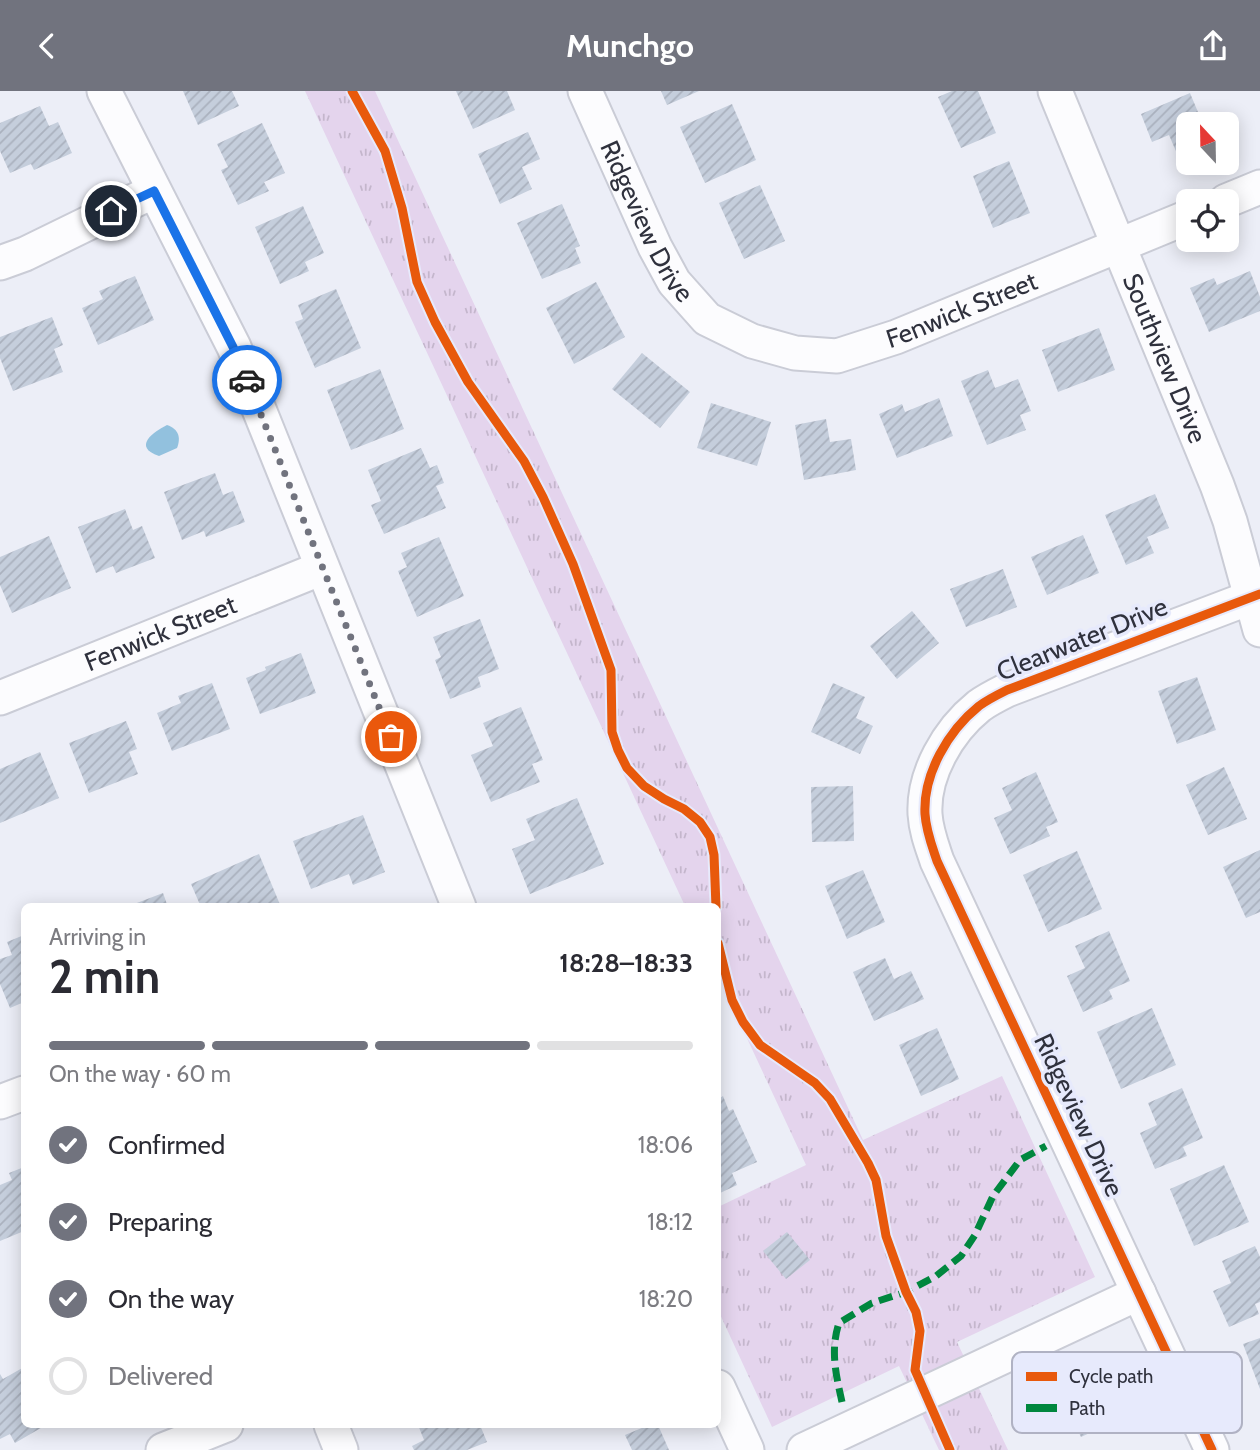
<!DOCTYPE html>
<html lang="en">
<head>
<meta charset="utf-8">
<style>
  body { margin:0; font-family:Cabin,sans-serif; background:#f2f2f3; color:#2b2b33; height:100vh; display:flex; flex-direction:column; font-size:26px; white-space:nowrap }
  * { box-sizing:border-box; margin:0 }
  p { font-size:23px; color:#7c7c81 }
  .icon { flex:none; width:38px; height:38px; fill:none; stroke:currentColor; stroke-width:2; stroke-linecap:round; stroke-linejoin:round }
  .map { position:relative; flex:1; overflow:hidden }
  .panel { position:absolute; left:21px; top:812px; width:700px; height:525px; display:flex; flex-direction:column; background:#fff; border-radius:10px; box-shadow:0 4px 18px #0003 }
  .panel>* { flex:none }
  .needle { width:46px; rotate:338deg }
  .buttons { position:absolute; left:1176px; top:21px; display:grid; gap:14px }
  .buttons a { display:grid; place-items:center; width:63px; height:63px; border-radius:10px; background:#fff; box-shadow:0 4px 18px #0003; font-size:35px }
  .pin { position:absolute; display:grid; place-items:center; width:60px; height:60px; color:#fff; margin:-30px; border:4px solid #fff; border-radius:50%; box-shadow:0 2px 7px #0007 }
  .courier { position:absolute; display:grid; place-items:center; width:70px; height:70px; margin:-35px; border:5px solid #1a73e8; border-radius:50%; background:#fff; color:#222; box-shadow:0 2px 9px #0007 }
  .headline em { font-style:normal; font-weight:800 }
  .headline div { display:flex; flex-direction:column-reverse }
  .headline { display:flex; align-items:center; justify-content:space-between; height:119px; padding:0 28px }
  h1 { font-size:46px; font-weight:800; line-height:52px }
  .bar { display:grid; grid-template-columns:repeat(4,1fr); gap:10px 7px; align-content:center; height:84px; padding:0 28px }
  .bar i { height:9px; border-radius:5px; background:#e1e1e2 }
  .bar .current { background:#71737e }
  .bar p { grid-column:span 4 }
  ol { padding:0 28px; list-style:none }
  li { display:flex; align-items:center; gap:21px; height:77px }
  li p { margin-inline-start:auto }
  li .icon { padding:7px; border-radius:50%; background:#71737e; color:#fff; stroke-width:4 }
  li:last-child { color:#7c7c81 }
  li i { width:38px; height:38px; border:4px solid #e1e1e2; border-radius:50% }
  header { display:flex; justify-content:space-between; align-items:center; height:91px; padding:0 28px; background:#71737e; color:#fff; font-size:32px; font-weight:800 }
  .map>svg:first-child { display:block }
  .park { fill:url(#park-tufts) }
  .water { fill:#92c1de }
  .building { fill:url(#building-hatch) }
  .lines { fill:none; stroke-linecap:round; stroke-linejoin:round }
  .minor-casing { stroke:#caccd6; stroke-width:37 }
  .minor { stroke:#fcfcfe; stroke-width:33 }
  .quiet { stroke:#00873e; stroke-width:7; stroke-dasharray:14 7; stroke-linecap:butt }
  .cycleway-casing { stroke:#e7eafc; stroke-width:13 }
  .cycleway { stroke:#e8590c; stroke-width:9 }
  .done { stroke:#71737e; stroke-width:7; stroke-dasharray:0 12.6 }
  .route { stroke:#1a73e8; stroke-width:9 }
  .labels { text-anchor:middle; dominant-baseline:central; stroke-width:7; stroke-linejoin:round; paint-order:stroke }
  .street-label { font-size:26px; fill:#2f313d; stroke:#e7eafc }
  .key { fill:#e7eafc; stroke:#b0b2c3; stroke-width:2 }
  .key-label { font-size:19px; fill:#2f313d }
</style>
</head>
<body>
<header><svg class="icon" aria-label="back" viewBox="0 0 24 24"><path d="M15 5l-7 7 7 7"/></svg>Munchgo<svg class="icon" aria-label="share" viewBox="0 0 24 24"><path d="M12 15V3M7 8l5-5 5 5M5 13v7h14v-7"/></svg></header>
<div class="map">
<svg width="1260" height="1359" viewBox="0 0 1260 1359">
  <defs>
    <pattern id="park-tufts" width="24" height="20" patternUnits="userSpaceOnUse" patternTransform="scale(1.75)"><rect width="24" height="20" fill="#e4d4ed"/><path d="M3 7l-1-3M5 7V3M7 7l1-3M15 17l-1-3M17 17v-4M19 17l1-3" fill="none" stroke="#c4b6cc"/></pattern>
    <pattern id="building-hatch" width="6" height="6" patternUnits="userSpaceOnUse" patternTransform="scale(1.75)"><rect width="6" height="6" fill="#c5cedc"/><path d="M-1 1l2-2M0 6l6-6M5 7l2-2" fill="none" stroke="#aab1be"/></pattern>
  </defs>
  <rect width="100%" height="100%" fill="#eceef7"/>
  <!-- park -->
  <path class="park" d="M305,0h70l488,1049 139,-64 93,201 -138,65 51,108h-69l-40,-84 -127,61 -54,-117v-103l88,-42 -88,-189v-69l-33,-1z"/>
  <!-- water -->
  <path class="water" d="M167,334c12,4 14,13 10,23l-18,8c-27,-9 -6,-24 8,-31z"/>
  <!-- building -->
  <g class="building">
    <path d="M183,0h49l7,15 -41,19z"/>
    <path d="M456,0h51l8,19 -42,19z"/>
    <path d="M661,0h38l-32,14z"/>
    <path d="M952,0h26l18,42 -35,15 -23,-51z"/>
    <path d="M1190,2l13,31h-15v28l-10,4 -9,-21 -17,7 -11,-28z"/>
    <path d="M732,13l24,56 -51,23 -25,-56z"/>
    <path d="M40,15l9,20 9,-4 14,31 -38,17 -3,-6 -21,9 -10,-22v-28z"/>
    <path d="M262,32l23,50 -21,9 5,9 -31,14 -17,-35 7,-3 -11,-23z"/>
    <path d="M528,41l12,27 -18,8 10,22 -32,15 -22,-50z"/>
    <path d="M1009,70l21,52 -37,15 -20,-52z"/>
    <path d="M760,94l25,56 -41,18 -25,-56z"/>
    <path d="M562,113l18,42 -5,2 6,15 -39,16 -25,-56z"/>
    <path d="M303,115l21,47 -19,9 4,9 -29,13 -25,-57z"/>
    <path d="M1250,180l10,26v14l-51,21 -19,-44 24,-10 3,7z"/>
    <path d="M135,185l19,44 -56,25 -16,-37 21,-9 -4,-8z"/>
    <path d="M596,191l29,55 -51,27 -28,-56z"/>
    <path d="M336,198l25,59 -46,20 -20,-46 8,-3 -5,-14z"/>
    <path d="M52,226l11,28 -9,4 9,23 -50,19 -13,-33v-21z"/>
    <path d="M1099,237l16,42 -57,22 -16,-42z"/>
    <path d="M642,262l48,39 -30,36 -48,-39z"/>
    <path d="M380,278l24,60 -53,21 -24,-60z"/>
    <path d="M988,279l7,18 23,-9 13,32 -11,4 6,15 -39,15 -26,-64z"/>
    <path d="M939,307l14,38 -56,22 -18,-44 23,-10 3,8z"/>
    <path d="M711,312l60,19 -14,44 -60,-18z"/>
    <path d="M826,328l4,23 21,-3 5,31 -52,10 -9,-55z"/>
    <path d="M421,357l9,20 7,-3 7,18 -8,3 10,22 -62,26 -13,-29 10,-4 -13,-31z"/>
    <path d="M215,382l8,22 10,-4 12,31 -39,15 -2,-6 -22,9 -18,-48z"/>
    <path d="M1155,403l14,34 -22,9 7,16 -28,12 -21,-50z"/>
    <path d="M125,418l8,21 9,-4 13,32 -39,15 -3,-7 -17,7 -18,-46z"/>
    <path d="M1083,444l16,38 -52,22 -16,-38z"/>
    <path d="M49,445l22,52 -59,25 -12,-28v-28z"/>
    <path d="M439,446l25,59 -47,21 -19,-46 9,-4 -6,-14z"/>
    <path d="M1003,478l14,38 -51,20 -16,-38z"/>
    <path d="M912,520l27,32 -42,36 -27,-33z"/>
    <path d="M480,528l19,50 -21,8 3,10 -31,12 -15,-39 6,-3 -8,-20z"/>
    <path d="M301,562l15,40 -56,21 -14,-36 20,-8 -1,-3z"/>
    <path d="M1197,586l19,53 -39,14 -19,-53z"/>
    <path d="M212,592l18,46 -58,22 -15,-38 24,-10 -3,-7z"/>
    <path d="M833,592l32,14 -9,21 17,8 -13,28 -49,-22z"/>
    <path d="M521,616l22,53 -11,4 8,18 -49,20 -20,-47 22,-9 -10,-23z"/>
    <path d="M126,630l11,28 -8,3 9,22 -49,19 -20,-50z"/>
    <path d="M40,661l19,46 -59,25v-54z"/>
    <path d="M1224,676l23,52 -39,16 -22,-50z"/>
    <path d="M1036,681l22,50 -12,5 4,9 -40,18 -16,-36 18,-8 -10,-22z"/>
    <path d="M853,695l1,55 -42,1 -1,-55z"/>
    <path d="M577,707l27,66 -74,30 -18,-45 23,-9 -9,-21z"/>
    <path d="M363,724l22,57 -32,13 -4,-11 -38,15 -18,-48z"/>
    <path d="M1260,759v62l-14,6 -23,-51z"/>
    <path d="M1077,760l25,58 -54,23 -25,-57z"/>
    <path d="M259,763l22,53h-80l-10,-23z"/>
    <path d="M863,779l22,52 -38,17 -22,-53z"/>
    <path d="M163,802l5,14h-39v-1z"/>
    <path d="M1109,840l21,50 -21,9 4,9 -30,13 -16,-36 18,-8 -10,-22z"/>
    <path d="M24,844v67l-14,6 -10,-24v-25l12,-4 -5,-13z"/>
    <path d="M885,867l9,21 17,-8 13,28 -50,22 -21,-49z"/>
    <path d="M1152,917l24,57 -55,24 -24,-57z"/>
    <path d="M937,937l22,51 -38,17 -22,-51z"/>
    <path d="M1182,997l21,50 -20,9 4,9 -32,13 -15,-36 17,-8 -9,-22z"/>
    <path d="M723,1005l6,15 4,-2 24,53 -25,11 5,12 -19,9v-95z"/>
    <path d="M1224,1074l25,57 -55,24 -24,-57z"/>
    <path d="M24,1076v64l-24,10v-56l12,-5 -3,-7z"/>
    <path d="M787,1141l23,28 -24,19 -23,-28z"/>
    <path d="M1255,1155l5,11v45l-5,2 4,10 -30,13 -16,-36 18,-8 -9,-22z"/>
    <path d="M1260,1247v51l-17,-45z"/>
    <path d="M24,1276v58h22l-31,18 -5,-9 -10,5v-65l3,5z"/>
    <path d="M1095,1277l23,52 -37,17 -24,-51z"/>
    <path d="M418,1334h62l7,17 -20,8h-53l-2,-4 12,-6z"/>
    <path d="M649,1334h9l11,25h-37l-7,-15z"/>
  </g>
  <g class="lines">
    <defs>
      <g id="minor">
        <path d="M104,0l130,256 225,560"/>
        <path id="s1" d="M585,0l70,156 19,35 33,37 45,22 43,12 42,3 59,-19 292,-120"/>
        <path id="s2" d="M1055,0l162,394 13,36 30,109"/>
        <path d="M1226,110l34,-14"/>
        <path d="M0,172l25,-9 129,-63"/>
        <path id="s3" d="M0,607l322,-130"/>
        <path d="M0,1011l24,-9"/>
        <path d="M718,1296l29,63"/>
        <path d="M331,1334l10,25"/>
        <path d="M163,1359l63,-25"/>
        <path d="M804,1359l335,-157"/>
        <path d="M1212,1359l-275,-589c-5,-15 -11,-30 -12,-47 -2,-40 23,-83 54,-108 8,-6 18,-11 28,-16l253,-96"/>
      </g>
    </defs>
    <!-- minor casing -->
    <use href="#minor" class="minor-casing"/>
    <!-- minor -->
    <use href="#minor" class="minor"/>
    <!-- quiet -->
    <path class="quiet" d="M842,1311c-6,-27 -12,-52 -3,-79l33,-20 34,-11 30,-16 25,-20 14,-21 18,-39 27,-36 26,-14"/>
    <defs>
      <g id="cycleway">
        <path d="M352,0l33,60 17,57 15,74 18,40 33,60 56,79 19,36 30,67 38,106 1,62 6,18 9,18 17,18 20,13 20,10 16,13 10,15 4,18 2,52"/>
        <path d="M718,852l14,57 11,22 17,23 55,38 15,16 38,64 8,17 10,56 20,56 10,20 4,19 -5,39 35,80"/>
        <path d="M1212,1359l-275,-589c-5,-15 -11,-30 -12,-47 -2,-40 23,-83 54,-108 8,-6 18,-11 28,-16l253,-96"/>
      </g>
    </defs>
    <!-- cycleway casing -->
    <use href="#cycleway" class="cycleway-casing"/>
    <!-- cycleway -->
    <use href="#cycleway" class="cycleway"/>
  </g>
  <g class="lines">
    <!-- done -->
    <path class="done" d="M247,289l144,357"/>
    <!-- route -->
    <path class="route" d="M111,120l43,-20 79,156 14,33"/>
  </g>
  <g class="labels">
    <!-- street labels -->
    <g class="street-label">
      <text stroke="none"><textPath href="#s1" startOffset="144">Ridgeview Drive</textPath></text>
      <text stroke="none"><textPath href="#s1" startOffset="530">Fenwick Street</textPath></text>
      <text stroke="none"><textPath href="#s2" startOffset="289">Southview Drive</textPath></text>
      <text stroke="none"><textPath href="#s3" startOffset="173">Fenwick Street</textPath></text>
      <text transform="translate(1082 548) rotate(-22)">Clearwater Drive</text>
      <text transform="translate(1079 1024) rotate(65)">Ridgeview Drive</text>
    </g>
  </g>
  <!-- legend -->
  <rect x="1012" y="1261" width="230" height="81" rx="10" class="key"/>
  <rect x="1026" y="1281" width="31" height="9" fill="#e8590c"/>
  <rect x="1026" y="1313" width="31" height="8" fill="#00873e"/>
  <g class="key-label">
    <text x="1069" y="1292">Cycle path</text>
    <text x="1069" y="1324">Path</text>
  </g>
</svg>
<div class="buttons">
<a><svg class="needle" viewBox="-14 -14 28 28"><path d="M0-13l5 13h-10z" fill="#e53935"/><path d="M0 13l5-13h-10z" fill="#7c7c81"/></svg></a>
<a><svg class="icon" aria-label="locate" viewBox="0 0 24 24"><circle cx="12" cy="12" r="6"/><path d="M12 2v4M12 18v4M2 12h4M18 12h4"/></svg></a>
</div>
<div class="pin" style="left:391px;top:646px;background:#ea580c"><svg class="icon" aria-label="bag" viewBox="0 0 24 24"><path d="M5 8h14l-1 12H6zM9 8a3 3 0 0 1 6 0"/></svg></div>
<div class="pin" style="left:111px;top:120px;background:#1f2937"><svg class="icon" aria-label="home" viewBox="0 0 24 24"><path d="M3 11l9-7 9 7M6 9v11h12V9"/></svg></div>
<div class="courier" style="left:247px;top:289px"><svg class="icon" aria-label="car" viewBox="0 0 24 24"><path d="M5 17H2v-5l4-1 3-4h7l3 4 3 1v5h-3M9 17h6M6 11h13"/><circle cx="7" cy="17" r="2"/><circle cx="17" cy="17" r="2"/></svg></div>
<section class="panel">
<div class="headline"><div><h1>2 min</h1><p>Arriving in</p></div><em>18:28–18:33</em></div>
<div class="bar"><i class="current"></i><i class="current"></i><i class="current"></i><i></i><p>On the way · 60 m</p></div>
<ol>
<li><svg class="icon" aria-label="check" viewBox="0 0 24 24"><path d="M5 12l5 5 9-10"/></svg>Confirmed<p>18:06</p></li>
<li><svg class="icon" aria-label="check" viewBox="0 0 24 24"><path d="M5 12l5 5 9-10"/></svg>Preparing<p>18:12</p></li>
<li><svg class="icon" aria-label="check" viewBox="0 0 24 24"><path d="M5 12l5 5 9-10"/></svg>On the way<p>18:20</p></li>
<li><i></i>Delivered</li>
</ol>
</section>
</div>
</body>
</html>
